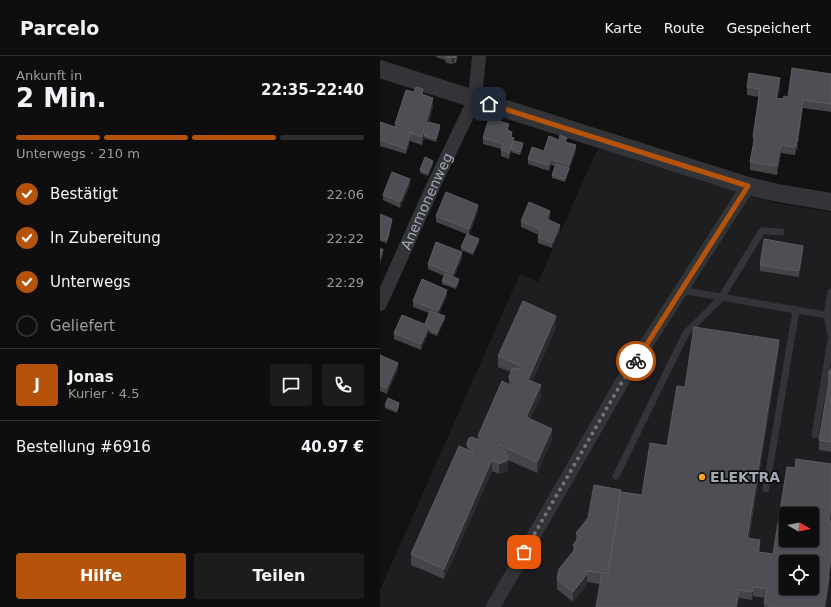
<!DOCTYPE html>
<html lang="de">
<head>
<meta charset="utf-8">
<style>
  body { margin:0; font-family:"DejaVu Sans",sans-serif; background:#1c1c1c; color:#f1f3f6; height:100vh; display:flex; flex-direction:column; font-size:15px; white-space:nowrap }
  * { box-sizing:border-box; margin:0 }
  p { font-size:13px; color:#9b9c9e }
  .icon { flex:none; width:22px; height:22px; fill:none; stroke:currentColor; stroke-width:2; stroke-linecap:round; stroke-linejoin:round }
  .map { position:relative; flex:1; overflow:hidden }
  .details { display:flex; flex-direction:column; background:#0e0e0e; width:380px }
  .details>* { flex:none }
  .needle { width:26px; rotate:99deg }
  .controls { position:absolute; left:399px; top:451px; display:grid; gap:8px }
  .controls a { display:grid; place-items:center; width:40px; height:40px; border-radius:4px; background:#0e0e0e; box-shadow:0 1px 3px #0004,0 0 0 1px #2e2e2e; font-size:20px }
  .pin { position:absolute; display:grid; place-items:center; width:34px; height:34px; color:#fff; margin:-17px; border-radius:8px; box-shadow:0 2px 6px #0006 }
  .courier { position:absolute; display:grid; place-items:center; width:40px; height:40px; margin:-20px; border:3px solid #b45309; border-radius:50%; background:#fff; color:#222; box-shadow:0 1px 5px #0007 }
  .overview em { font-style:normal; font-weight:600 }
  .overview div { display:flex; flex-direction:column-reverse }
  .overview { display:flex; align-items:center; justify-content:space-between; height:68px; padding:0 16px }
  h1 { font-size:26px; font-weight:600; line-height:30px }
  .bar { display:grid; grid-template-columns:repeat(4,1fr); gap:6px 4px; align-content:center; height:48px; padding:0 16px }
  .bar i { height:5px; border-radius:3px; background:#2e2e2e }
  .bar .active { background:#b45309 }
  .bar p { grid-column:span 4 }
  .line { display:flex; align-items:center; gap:10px; padding:0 16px; border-top:1px solid #2e2e2e }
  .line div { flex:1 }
  .round { display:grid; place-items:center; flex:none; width:42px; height:42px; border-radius:4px; background:#1c1c1c }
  ol { padding:0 16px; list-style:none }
  li { display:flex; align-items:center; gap:12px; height:44px }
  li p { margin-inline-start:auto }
  li .icon { padding:4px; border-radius:50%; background:#b45309; color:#fff; stroke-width:4 }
  li:last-child { color:#9b9c9e }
  li i { width:22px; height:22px; border:2px solid #2e2e2e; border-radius:50% }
  .cta { display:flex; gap:8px; margin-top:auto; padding:8px 16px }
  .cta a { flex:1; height:46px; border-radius:4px; background:#b45309; color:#fff; font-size:16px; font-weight:600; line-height:46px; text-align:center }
  .cta a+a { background:#1c1c1c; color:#f1f3f6 }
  header { display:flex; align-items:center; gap:24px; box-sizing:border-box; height:56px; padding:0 20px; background:#0e0e0e; border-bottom:1px solid #2e2e2e }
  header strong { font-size:19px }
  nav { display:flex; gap:22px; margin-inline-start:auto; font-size:14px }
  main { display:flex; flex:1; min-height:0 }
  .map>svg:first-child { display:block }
  .built { fill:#1e1e20; fill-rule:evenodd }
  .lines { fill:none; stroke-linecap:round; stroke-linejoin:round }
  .service { stroke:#333438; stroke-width:7 }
  .minor { stroke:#333438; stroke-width:14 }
  .tertiary { stroke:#333438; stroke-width:18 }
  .wall { fill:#434548 }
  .shaded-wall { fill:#2b2c2e }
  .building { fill:#4e4f54; stroke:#5b5d63; fill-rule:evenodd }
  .done { stroke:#70747c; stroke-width:4; stroke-dasharray:0 7.2 }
  .route { stroke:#b45309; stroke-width:5 }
  .poi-dot { fill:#f5a528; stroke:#0d0d0e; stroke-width:1.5 }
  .labels { text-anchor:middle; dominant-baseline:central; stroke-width:3.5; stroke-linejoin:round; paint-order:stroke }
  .street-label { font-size:14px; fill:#a3a9b4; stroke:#0d0d0e }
  .poi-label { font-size:14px; font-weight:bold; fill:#a3a9b4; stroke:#0d0d0e; text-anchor:start }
</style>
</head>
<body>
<header>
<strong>Parcelo</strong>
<nav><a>Karte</a><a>Route</a><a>Gespeichert</a></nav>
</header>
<main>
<section class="details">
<div class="overview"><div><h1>2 Min.</h1><p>Ankunft in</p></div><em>22:35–22:40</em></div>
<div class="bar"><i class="active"></i><i class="active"></i><i class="active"></i><i></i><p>Unterwegs · 210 m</p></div>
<ol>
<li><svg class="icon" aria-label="check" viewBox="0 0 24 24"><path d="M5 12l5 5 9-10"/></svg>Bestätigt<p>22:06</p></li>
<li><svg class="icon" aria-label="check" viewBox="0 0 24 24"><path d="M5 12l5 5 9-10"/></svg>In Zubereitung<p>22:22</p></li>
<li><svg class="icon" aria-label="check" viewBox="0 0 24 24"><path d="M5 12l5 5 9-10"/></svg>Unterwegs<p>22:29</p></li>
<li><i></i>Geliefert</li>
</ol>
<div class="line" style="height:72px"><b class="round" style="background:#b45309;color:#fff">J</b><div><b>Jonas</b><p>Kurier · 4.5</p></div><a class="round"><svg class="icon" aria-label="chat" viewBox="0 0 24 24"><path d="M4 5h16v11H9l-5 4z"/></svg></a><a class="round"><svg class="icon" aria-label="phone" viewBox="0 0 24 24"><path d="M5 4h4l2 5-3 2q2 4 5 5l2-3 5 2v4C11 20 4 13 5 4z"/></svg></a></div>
<div class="line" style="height:52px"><div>Bestellung #6916</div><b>40.97 €</b></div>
<div class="cta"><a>Hilfe</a><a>Teilen</a></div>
</section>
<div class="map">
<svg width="451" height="551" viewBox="0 0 451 551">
  <rect width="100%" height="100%" fill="#121213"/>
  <!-- built -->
  <path class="built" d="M218,92l177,55 56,9v395h-451v-17l140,-316 18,8zM406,458h26v26h-26zM406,506h26v26h-26z"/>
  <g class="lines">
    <!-- service -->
    <g class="service">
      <path d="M301,234l115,20 -30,179"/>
      <path d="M416,254l31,5 4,-23"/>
      <path d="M447,259l4,20"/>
      <path d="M435,379l16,-95"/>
      <path d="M236,420l70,-143 35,-35 41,-67 19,1"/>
    </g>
    <!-- minor -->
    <g class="minor">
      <path id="s1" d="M0,248l55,-122 40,-83 4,-43"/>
      <path d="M113,551l129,-225 126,-196"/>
    </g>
    <!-- tertiary -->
    <path class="tertiary" d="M0,13l368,117 30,7 53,9"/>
  </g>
  <!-- wall -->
  <g class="wall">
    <path d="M56,0h22l-2,7h-2l-2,1 -6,-1 -1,-3 -9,-3z"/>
    <path d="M451,18v38l-28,-4 -6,42h-1l-1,5 -14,-2 -4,22 -27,-5v-8l3,-19v-6l6,-40 -12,-2v-8l33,-1 -2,12 5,1z"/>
    <path d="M43,39l10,12 -4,15 11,6 -4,14 -12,-4 -2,7 -12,-4 -4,13 -26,-8v-24l15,5v-3z"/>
    <path d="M129,73v2l5,10 9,5 -3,9 -9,-3 -2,7 -8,-3v-7l-18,-5v-6z"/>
    <path d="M187,86l9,9 -11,31 -13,-4v-3l3,-9 -4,-1 -2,6 -21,-7v-5z"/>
    <path d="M53,108l-5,12 -8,-3v-3z"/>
    <path d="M30,129l-10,23 -17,-8v-5z"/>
    <path d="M98,155l-9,24 -33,-13v-6z"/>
    <path d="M0,158l12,8 -5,21 -7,-2z"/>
    <path d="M170,161l-1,3 11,11 -8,17 -14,-5v-6l1,-2 -18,-8v-6z"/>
    <path d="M99,186l-6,13 -12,-5v-3z"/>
    <path d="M423,196l-4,25 -39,-6v-6z"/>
    <path d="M82,202l-8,19 5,5 -3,7 -14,-5v-3l2,-5 -16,-7v-5z"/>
    <path d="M67,239l-8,19 6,5 -8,17 -9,-4 -7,18 -27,-11v-6l31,-9 4,-11 -16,-6v-6z"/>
    <path d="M176,271l-24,55 9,14 -11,23 22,20 -15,34 -29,-13v11l-9,3 -7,-3 -48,108 -33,-14v-11l56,-104v-7l11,-3v-4l31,-52v-7l2,-5 -13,-5v-11z"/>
    <path d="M399,293l-30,189 11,10v4l13,2 22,-86 36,-4v50l-1,7 -1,64 -3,22h-62l1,-9 -12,-2 -1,4 -13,-2 -2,9h-141l4,-23 -13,-2v3l-14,17 -16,-13v-10l16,-26v-8l3,-4v-8l45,-41 21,3 25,-49 18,-59z"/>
    <path d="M0,299l18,14 -11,25 -7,-3z"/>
    <path d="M451,312v84l-12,-2v-10l9,-57v-11l3,-3z"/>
    <path d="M5,349l14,1 -2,7 -12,-5z"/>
  </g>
  <!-- shaded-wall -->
  <g class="shaded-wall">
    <path d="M76,0h2l-2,7z"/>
    <path d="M74,1v6l-2,1v-6z"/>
    <path d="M400,22v8l-4,20v-8z"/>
    <path d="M53,42v9l-8,28h-1v3l-2,7v-8z"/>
    <path d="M423,44v8l-6,42v-8z"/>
    <path d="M60,69v3l-4,14v-3z"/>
    <path d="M30,79v6l-4,13v-5z"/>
    <path d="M134,82v6l-3,5v3l-2,7v-6z"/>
    <path d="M416,86v8l-1,5v-8z"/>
    <path d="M196,89v6l-7,20v-6z"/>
    <path d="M401,89v8l-4,22v-9z"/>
    <path d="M171,103v6l-2,6v-6z"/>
    <path d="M53,105v3l-5,12v-3z"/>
    <path d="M189,112v3l-4,11v-3z"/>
    <path d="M30,123v6l-10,23v-6z"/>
    <path d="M98,149v6l-9,24v-6z"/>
    <path d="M170,155v6l-3,8v-6z"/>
    <path d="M12,163v3l-5,21v-3z"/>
    <path d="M180,169v6l-8,17v-5z"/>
    <path d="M99,183v3l-6,13v-3z"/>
    <path d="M423,190v6l-4,25v-6z"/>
    <path d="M3,193v6l-3,10v-6z"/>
    <path d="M82,196v6l-9,22v-6z"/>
    <path d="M79,223v3l-3,7v-3z"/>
    <path d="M67,234v5l-9,22v-6z"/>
    <path d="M65,260v3l-8,17v-3z"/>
    <path d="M176,260v11l-28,64v-11z"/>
    <path d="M49,270v6l-8,18v-6z"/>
    <path d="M399,284v9l-32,197v-8z"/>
    <path d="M18,307v6l-11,25v-6z"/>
    <path d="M161,329v11l-15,32v-11z"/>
    <path d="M19,347v3l-2,7v-3z"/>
    <path d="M172,373v10l-15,34v-11z"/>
    <path d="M112,404v11l-48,108v-10z"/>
    <path d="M128,404v11l-9,3v-10z"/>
    <path d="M451,450v8l-2,15v-8z"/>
    <path d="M380,484v8l-2,12v-8z"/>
    <path d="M451,501v8l-2,15v-3v8l-3,22h-2z"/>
    <path d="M207,515v14l-14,17v-10z"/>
    <path d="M373,531v9l-1,4v-8z"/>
    <path d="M359,534v8l-2,9h-1z"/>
  </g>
  <!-- building -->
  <g class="building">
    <path d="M66,0h10v2l-2,-1 -2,1 -6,-1z"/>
    <path d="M412,12l39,6v30l-28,-4 -6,42h-1l-1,5 -14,-2 -4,21 -27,-4 5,-25h-2l7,-48 -13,-2 2,-14 31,5 -4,20 7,1 1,-3 4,1z"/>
    <path d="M36,31l7,2 -1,5 11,4 -11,39 -12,-4 1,-3 -16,-6 11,-34 8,2z"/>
    <path d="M109,62l20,6 -2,6 5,2 -1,5 3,1 -5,15 -8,-3 2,-6 -20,-6z"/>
    <path d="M0,66l30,10v3l-4,14 -26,-9z"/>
    <path d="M48,66l12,3 -4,14 -12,-4z"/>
    <path d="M180,79l7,3 -2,4 11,3 -7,20 -18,-6 -2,6 -21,-6 4,-12 12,4 5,-15 10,4z"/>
    <path d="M134,85l9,2 -3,9 -9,-3z"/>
    <path d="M45,101l8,4 -5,12 -8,-3z"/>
    <path d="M176,108l13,4 -4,11 -13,-4z"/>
    <path d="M12,116l18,7 -10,23 -17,-7z"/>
    <path d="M66,136l32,13 -9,24 -33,-13z"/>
    <path d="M149,146l21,9 -3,8 13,6 -8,18 -14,-6 3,-7 -20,-9z"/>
    <path d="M0,158l12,5 -5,21 -7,-2z"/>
    <path d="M87,178l12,5 -6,13 -12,-5z"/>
    <path d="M384,183l39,7 -4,25 -39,-6z"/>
    <path d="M56,186l26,10 -9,22 -25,-10z"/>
    <path d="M0,193h3l-3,10z"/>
    <path d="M65,218l14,5 -3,7 -14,-5z"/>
    <path d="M42,223l25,11 -9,21 -25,-10z"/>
    <path d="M143,245l33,15 -28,64 13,5 -15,32 26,12 -15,33 -38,-17 -2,2 8,4 3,9 -9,4 -7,-4 -48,109 -33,-15 48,-108 13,6 1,-3 -5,-2 -1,-4 2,-5 3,-1 10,4 1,-3 -5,-2 24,-55 10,5 2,-5 -4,-1 -1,-3 3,-8 3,-1 4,2 2,-4 -23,-10z"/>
    <path d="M50,255l15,5 -8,17 -8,-4v-3l-4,-2z"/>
    <path d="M22,259l27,11 -8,18 -27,-11z"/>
    <path d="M314,271l85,13 -32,198 13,2 -2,12 15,2 14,-87 8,1 1,-9 35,5v42l-2,15h2v36l-3,19 1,1 -5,30h-55v-3l-5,-1 3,-14 -14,-2 -1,5 -13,-2 -3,17h-140l6,-35h6l13,-80 21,3 8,-52 17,3 10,-60 8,1zM406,458h26v26h-26zM406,506h26v26h-26z"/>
    <path d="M0,299l18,8 -11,25 -7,-3z"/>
    <path d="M451,312v74l-12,-2 11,-66 -2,-2 3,-3z"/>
    <path d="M8,342l11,5 -2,7 -12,-5z"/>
    <path d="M214,429l27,5 -13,80 -6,-1 -1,4 -14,-2v3l-14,18 -16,-13 2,-10 17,-21 -3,-3 7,-9 -4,-3 12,-15z"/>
  </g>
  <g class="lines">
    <!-- done -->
    <path class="done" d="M144,496l98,-170 14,-21"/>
    <!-- route -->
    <path class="route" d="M109,48l259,82 -112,175"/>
  </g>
  <!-- markers -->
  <circle class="poi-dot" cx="322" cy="421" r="4"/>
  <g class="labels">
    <!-- street labels -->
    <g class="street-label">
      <text stroke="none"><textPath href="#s1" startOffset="113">Anemonenweg</textPath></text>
    </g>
    <!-- poi labels -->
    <g class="poi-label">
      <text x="330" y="421">ELEKTRA</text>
    </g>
  </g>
</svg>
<div class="controls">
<a><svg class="needle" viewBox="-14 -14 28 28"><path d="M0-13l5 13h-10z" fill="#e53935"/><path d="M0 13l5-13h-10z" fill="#9b9c9e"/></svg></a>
<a><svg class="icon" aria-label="locate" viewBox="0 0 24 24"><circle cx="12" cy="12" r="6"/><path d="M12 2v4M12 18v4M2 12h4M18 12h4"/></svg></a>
</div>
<div class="pin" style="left:144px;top:496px;background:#ea580c"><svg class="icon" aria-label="bag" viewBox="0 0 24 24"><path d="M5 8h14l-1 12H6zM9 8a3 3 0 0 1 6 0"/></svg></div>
<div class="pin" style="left:109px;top:48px;background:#1f2937"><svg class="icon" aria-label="home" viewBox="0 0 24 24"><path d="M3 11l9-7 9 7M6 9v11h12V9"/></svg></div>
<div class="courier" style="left:256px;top:305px"><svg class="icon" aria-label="bike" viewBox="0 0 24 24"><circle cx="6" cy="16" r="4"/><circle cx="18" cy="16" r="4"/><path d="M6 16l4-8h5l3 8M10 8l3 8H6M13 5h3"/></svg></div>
</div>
</main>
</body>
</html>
